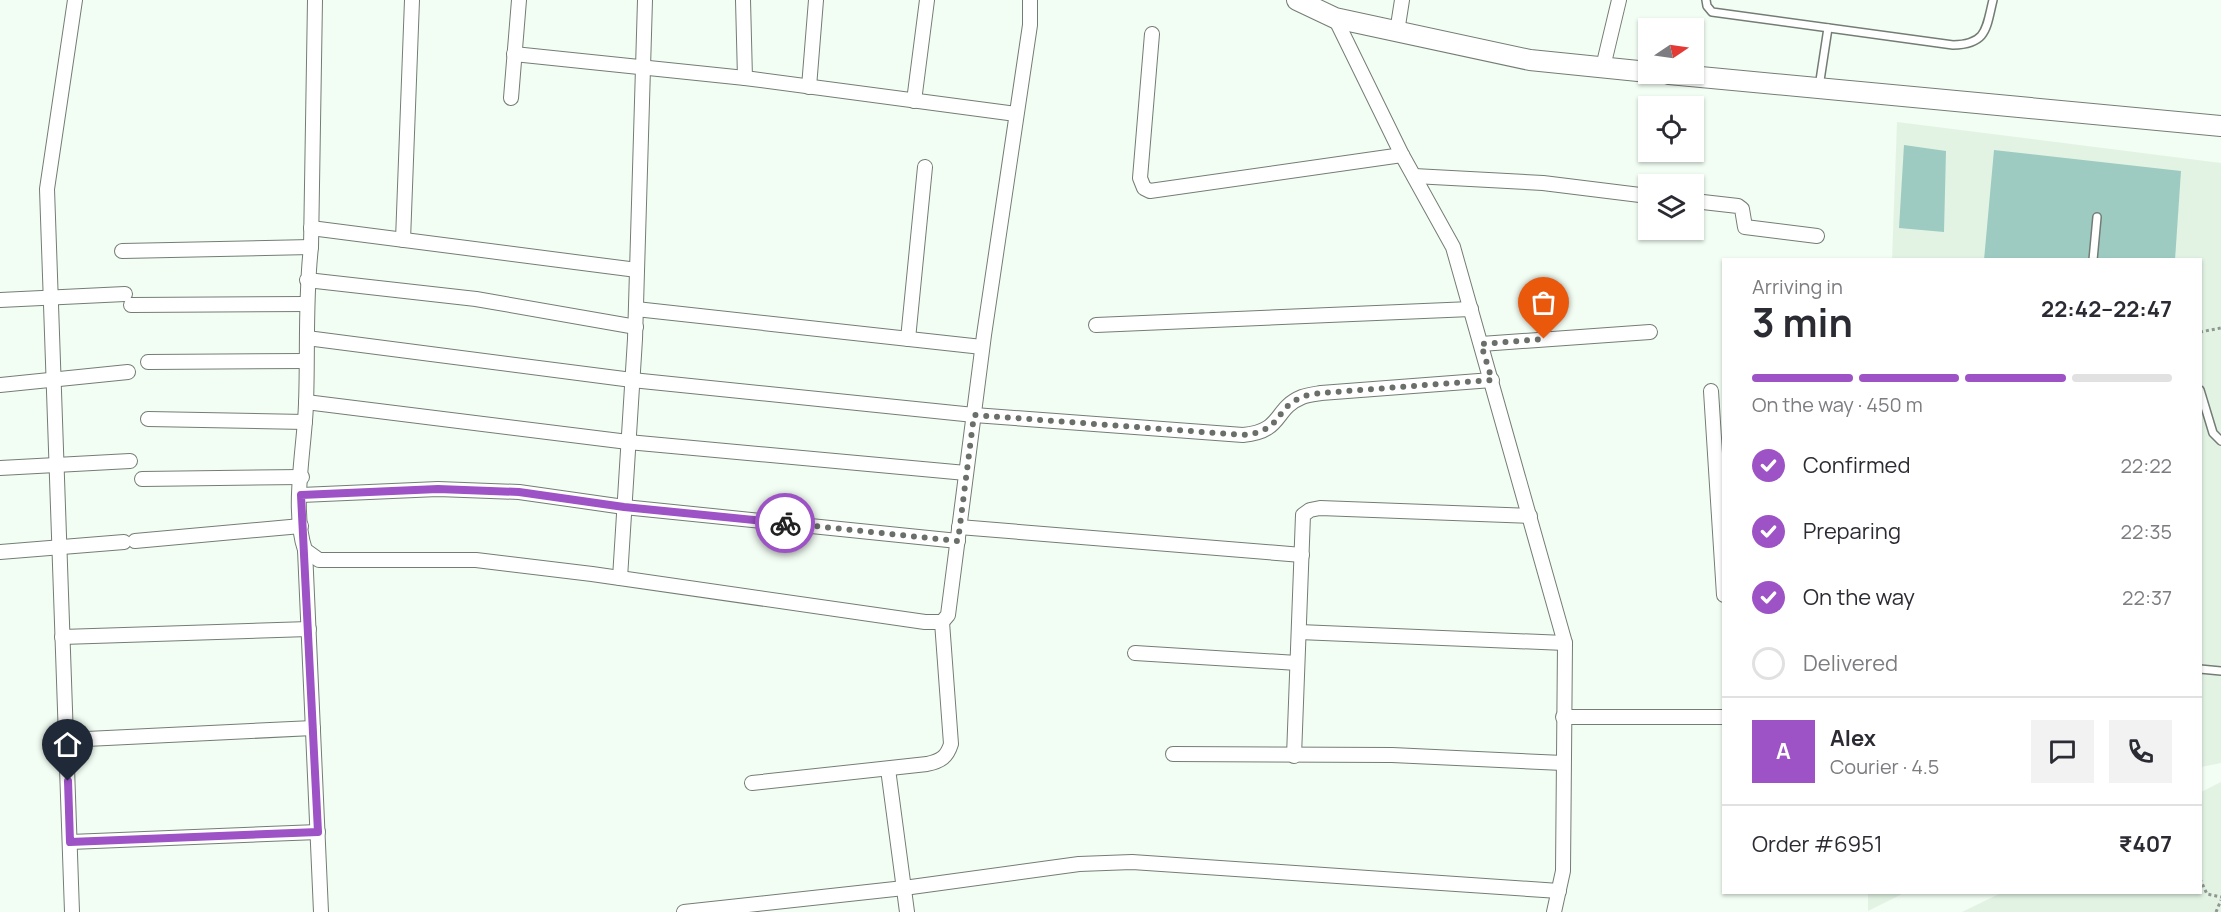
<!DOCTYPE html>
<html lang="en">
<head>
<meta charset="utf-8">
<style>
  body { margin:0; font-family:Manrope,sans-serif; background:#f2f2f3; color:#2b2b33; height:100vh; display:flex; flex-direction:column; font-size:22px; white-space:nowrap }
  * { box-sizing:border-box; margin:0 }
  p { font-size:20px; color:#7c7c81 }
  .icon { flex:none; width:33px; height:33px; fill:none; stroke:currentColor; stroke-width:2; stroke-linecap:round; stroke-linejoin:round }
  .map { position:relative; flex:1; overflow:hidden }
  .side { position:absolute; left:1722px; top:258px; width:480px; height:636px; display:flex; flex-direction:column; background:#fff; border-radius:0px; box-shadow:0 2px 4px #0004 }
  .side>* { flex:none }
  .needle { width:39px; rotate:77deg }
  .tools { position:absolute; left:1638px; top:18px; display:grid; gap:12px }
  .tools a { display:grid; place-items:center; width:66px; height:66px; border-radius:0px; background:#fff; box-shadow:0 2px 4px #0004; font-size:30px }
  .pin { position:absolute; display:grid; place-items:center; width:51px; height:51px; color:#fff; margin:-62px -26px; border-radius:50% 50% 50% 0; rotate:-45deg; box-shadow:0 0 6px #0007 }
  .pin .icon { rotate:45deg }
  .courier { position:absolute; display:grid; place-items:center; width:60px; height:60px; margin:-30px; border:4px solid #9d53c5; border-radius:50%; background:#fff; color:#222; box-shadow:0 2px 8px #0007 }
  .summary em { font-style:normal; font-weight:700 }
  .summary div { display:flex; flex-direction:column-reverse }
  .summary { display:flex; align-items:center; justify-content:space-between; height:102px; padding:0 30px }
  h1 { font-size:39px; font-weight:700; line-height:45px }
  .bar { display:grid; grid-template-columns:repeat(4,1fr); gap:9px 6px; align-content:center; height:72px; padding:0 30px }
  .bar i { height:8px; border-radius:4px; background:#e1e1e2 }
  .bar .current { background:#9d53c5 }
  .bar p { grid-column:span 4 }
  .line { display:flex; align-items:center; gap:15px; padding:0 30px; border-top:2px solid #e1e1e2 }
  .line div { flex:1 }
  .round { display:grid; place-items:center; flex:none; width:63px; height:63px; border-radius:0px; background:#f2f2f3 }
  ol { padding:0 30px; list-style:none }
  li { display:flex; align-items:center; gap:18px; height:66px }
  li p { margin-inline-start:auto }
  li .icon { padding:6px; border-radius:50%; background:#9d53c5; color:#fff; stroke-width:4 }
  li:last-child { color:#7c7c81 }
  li i { width:33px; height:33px; border:3px solid #e1e1e2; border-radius:50% }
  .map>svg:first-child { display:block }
  .built { fill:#e2f3e4 }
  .building { fill:#9dcbc2 }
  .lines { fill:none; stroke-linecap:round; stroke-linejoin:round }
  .lane-casing { stroke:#747d75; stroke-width:10 }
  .street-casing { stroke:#747d75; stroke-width:16 }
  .secondary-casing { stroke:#747d75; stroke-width:22 }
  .path { stroke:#8f9790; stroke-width:3; stroke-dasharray:3 3; stroke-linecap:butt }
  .lane { stroke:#fff; stroke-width:7 }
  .street { stroke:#fff; stroke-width:14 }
  .secondary { stroke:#fff; stroke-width:20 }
  .done { stroke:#6a6f6a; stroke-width:6; stroke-dasharray:0 10.8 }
  .route { stroke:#9d53c5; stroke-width:8 }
</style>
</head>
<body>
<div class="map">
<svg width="2221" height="912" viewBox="0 0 2221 912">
  <rect width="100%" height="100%" fill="#f2fdf3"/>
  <!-- built -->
  <g class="built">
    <path d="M1897,122l324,41v600l-20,4 -1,-507h-308z"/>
    <path d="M2221,782v130h-259l39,-19 199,-1 1,-100z"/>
    <path d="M1868,893v-1l36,1 -36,18z"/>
  </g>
  <!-- building -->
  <g class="building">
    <path d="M1904,145l42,6 -2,81 -45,-4z"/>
    <path d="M1994,150l187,21 -6,89h-191z"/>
  </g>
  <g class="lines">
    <defs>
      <g id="lane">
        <path d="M1706,0l1,6 5,6 241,33c34,-1 33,-16 40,-45"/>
        <path d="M1819,87l9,-59"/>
        <path d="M2093,260l4,-43"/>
        <path d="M2200,390l13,43 8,8"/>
        <path d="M2200,669l21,2"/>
      </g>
      <g id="street">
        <path d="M315,0l-4,247c-6,52 -3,104 -5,156 -1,43 -15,106 -1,147l14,10h157l116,14 333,48h17l6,-7 36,-280 46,-310v-25"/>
        <path d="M743,0l2,78"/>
        <path d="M1335,18l67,137 51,92 112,396 -2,228 -9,41"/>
        <path d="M1397,32l5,-32"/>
        <path d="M1152,34l-12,144 4,10 6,3 252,-36"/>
        <path d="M514,54l231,24 271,36"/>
        <path d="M1603,67l16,-67"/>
        <path d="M809,87l7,-87"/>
        <path d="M511,98l8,-98"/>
        <path d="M914,101l13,-101"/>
        <path d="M1414,176l129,7 105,13"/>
        <path d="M1694,201l44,5 4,3 3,18 72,9"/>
        <path d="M311,228l326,42"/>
        <path d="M403,240l9,-240"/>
        <path d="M122,251l189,-4"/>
        <path d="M307,280l169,19 160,28"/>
        <path d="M0,300l125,-6"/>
        <path d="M131,305l176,-1"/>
        <path d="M636,309l346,38"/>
        <path d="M1096,325l375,-16"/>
        <path d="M307,338l325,42 342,35 269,20c41,-4 30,-26 59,-38 5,-2 13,-3 19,-4l171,-13"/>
        <path d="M908,339l17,-172"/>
        <path d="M1481,344l169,-12"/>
        <path d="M148,362l158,-1"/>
        <path d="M0,385l128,-13"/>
        <path d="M1711,391l13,204"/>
        <path d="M306,402l322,40 338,31"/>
        <path d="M148,419l157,3"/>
        <path d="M0,468l130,-7"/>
        <path d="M142,479l160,-2"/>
        <path d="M301,495l137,-6 81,3 105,15 334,34"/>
        <path d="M959,527l343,28"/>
        <path d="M135,541l166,-15"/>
        <path d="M305,550l16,362"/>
        <path d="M0,552l124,-10"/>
        <path d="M620,578l15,-239 10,-339"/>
        <path d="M1299,632l266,11"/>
        <path d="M62,637l247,-8"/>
        <path d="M1135,653l162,10"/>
        <path d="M1563,717h161"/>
        <path d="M66,740l247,-12"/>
        <path d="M1173,754l219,1 171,8"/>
        <path d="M1294,756l9,-241 7,-5 10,-2 210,8"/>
        <path d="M888,769l19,143"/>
        <path d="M752,783l175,-19c14,-3 20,-7 24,-20l-9,-122"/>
        <path d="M70,842l248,-10"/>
        <path d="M72,912l-25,-723 28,-189"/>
        <path d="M684,912l220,-24 175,-24 53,-2 427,29"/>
      </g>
      <g id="secondary">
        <path d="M1297,0l38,18 195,42 118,12"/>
        <path d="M1669,74l552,52"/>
      </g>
    </defs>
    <!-- lane casing -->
    <use href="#lane" class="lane-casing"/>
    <!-- street casing -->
    <use href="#street" class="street-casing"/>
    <!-- secondary casing -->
    <use href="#secondary" class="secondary-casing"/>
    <!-- path -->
    <g class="path">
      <path d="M2200,332l21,-4"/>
      <path d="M2200,879l7,15 14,3"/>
      <path d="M2216,912l5,-12"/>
    </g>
    <!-- lane -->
    <use href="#lane" class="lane"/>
    <!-- street -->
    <use href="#street" class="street"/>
    <!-- secondary -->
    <use href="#secondary" class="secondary"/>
  </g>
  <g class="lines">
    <!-- done -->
    <path class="done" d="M785,523l173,18 16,-126 269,20c41,-4 30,-26 59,-38 5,-2 13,-3 19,-4l171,-13 -11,-36 63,-5"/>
    <!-- route -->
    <path class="route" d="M68,781l2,61 248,-10 -17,-337 137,-6 81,3 105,15 161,16"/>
  </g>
</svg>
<div class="tools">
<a><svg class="needle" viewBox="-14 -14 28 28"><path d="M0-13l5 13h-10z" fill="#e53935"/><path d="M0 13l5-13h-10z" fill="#7c7c81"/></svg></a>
<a><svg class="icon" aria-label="locate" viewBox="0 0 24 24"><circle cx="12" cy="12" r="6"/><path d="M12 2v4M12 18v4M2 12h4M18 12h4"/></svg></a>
<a><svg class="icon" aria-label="layers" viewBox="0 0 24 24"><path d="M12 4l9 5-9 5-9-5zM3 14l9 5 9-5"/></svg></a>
</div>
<div class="pin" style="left:1544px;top:339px;background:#ea580c"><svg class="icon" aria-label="bag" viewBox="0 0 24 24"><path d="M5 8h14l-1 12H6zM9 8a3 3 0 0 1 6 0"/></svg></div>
<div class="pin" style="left:68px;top:781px;background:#1f2937"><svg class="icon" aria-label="home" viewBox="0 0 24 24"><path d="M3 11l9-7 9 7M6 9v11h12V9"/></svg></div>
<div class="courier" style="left:785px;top:523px"><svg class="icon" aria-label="bike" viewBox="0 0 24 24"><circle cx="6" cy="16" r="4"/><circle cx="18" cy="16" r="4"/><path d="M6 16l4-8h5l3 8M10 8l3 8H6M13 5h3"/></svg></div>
<section class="side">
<div class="summary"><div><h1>3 min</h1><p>Arriving in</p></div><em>22:42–22:47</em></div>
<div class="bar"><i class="current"></i><i class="current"></i><i class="current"></i><i></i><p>On the way · 450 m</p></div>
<ol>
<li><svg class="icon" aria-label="check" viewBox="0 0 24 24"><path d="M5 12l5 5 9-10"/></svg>Confirmed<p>22:22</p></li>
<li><svg class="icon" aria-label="check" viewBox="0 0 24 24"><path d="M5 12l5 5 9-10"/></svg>Preparing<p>22:35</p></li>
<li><svg class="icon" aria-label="check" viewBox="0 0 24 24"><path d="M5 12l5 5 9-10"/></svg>On the way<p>22:37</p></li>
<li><i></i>Delivered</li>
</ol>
<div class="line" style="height:108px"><b class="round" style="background:#9d53c5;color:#fff">A</b><div><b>Alex</b><p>Courier · 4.5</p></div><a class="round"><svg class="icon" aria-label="chat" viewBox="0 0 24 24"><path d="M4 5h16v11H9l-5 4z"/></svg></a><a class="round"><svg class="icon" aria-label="phone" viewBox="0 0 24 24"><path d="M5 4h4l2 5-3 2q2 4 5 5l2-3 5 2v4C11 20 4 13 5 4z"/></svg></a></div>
<div class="line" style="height:78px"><div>Order #6951</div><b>₹407</b></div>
</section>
</div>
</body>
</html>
